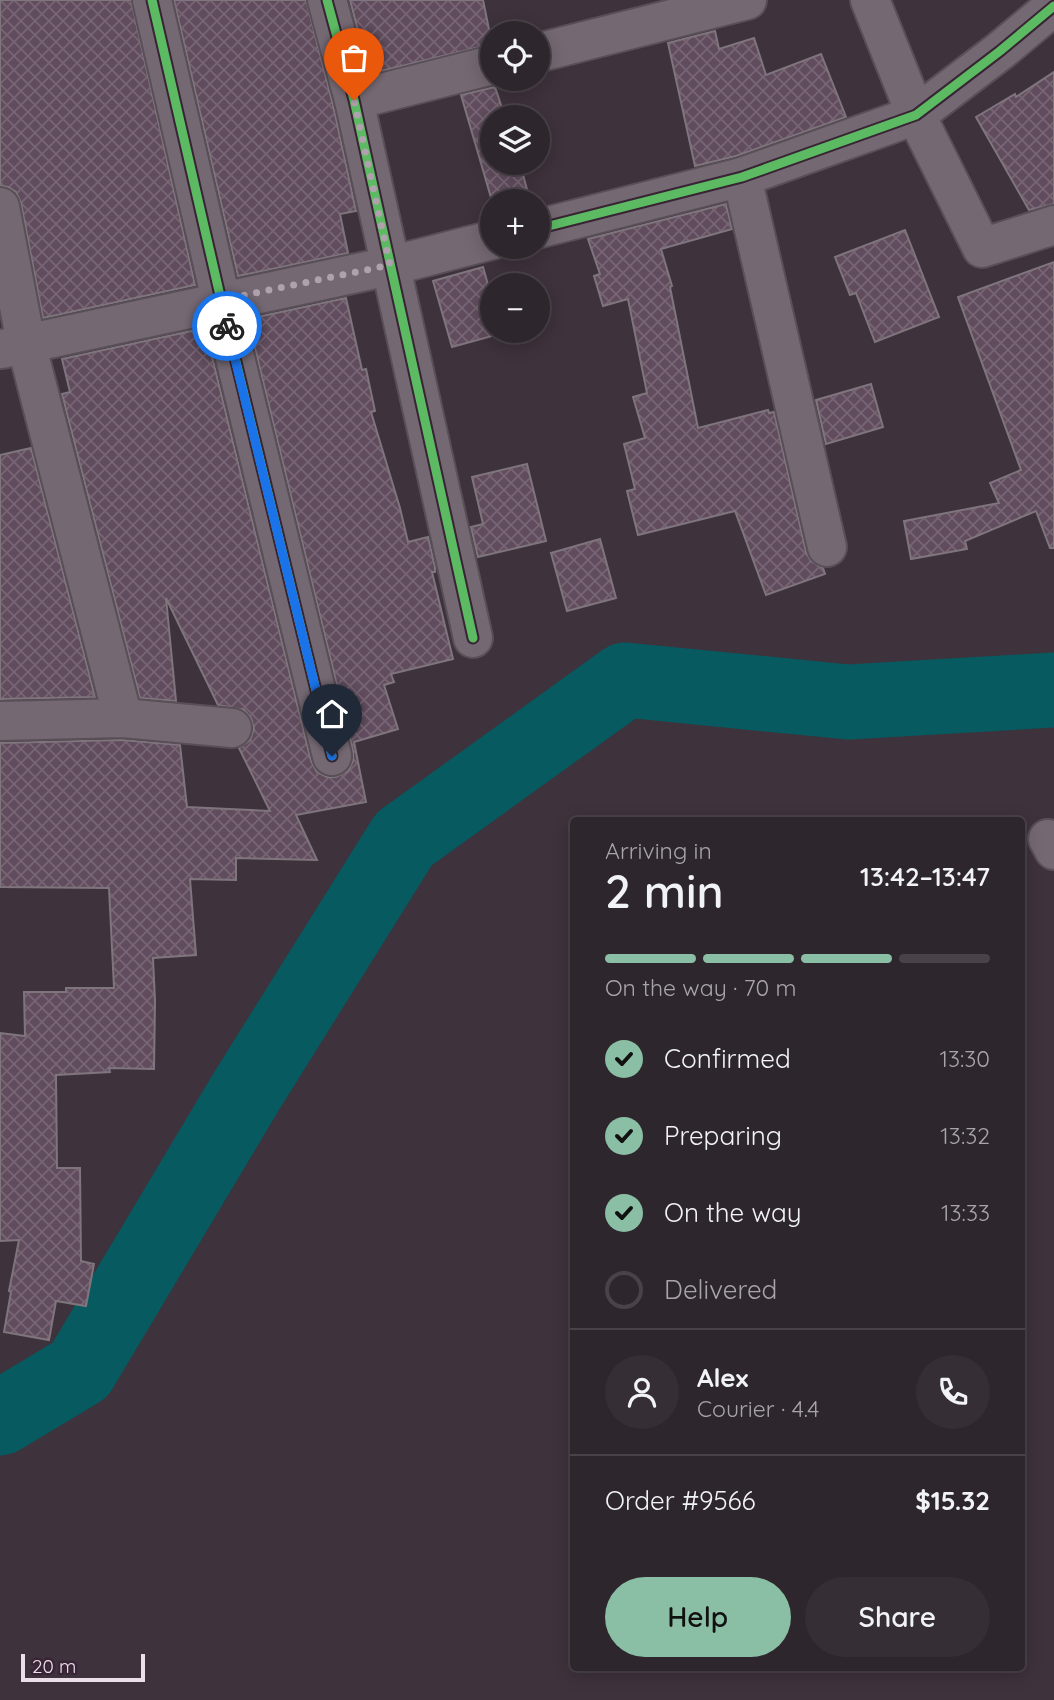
<!DOCTYPE html>
<html lang="en">
<head>
<meta charset="utf-8">
<style>
  body { margin:0; font-family:Quicksand,sans-serif; background:#362e35; color:#f1f3f6; height:100vh; display:flex; flex-direction:column; font-size:26px; white-space:nowrap }
  * { box-sizing:border-box; margin:0 }
  p { font-size:23px; color:#a7a5aa }
  .icon { flex:none; width:38px; height:38px; fill:none; stroke:currentColor; stroke-width:2; stroke-linecap:round; stroke-linejoin:round }
  .map { position:relative; flex:1; overflow:hidden }
  .panel { position:absolute; left:570px; top:817px; width:455px; height:854px; display:flex; flex-direction:column; background:#2e262d; border-radius:7px; box-shadow:0 4px 18px #0003,0 0 0 2px #494349 }
  .panel>* { flex:none }
  .tools { position:absolute; left:480px; top:21px; display:grid; gap:14px }
  .tools a { display:grid; place-items:center; width:70px; height:70px; border-radius:50%; background:#2e262d; box-shadow:0 4px 18px #0003,0 0 0 2px #494349; font-size:35px }
  .scale { position:absolute; left:21px; bottom:18px; width:124px; box-sizing:border-box; padding-left:7px; border:4px solid #ecdfe9; border-top:0; font-size:19px; line-height:24px; white-space:nowrap; color:#ecdfe9; -webkit-text-stroke:5px #382434; paint-order:stroke }
  .pin { position:absolute; display:grid; place-items:center; width:60px; height:60px; color:#fff; margin:-72px -30px; border-radius:50% 50% 50% 0; rotate:-45deg; box-shadow:0 0 7px #0007 }
  .pin .icon { rotate:45deg }
  .courier { position:absolute; display:grid; place-items:center; width:70px; height:70px; margin:-35px; border:5px solid #1a73e8; border-radius:50%; background:#fff; color:#222; box-shadow:0 2px 9px #0007 }
  .summary em { font-style:normal; font-weight:600 }
  .summary div { display:flex; flex-direction:column-reverse }
  .summary { display:flex; align-items:center; justify-content:space-between; height:119px; padding:0 35px }
  h1 { font-size:46px; font-weight:600; line-height:52px }
  .bar { display:grid; grid-template-columns:repeat(4,1fr); gap:10px 7px; align-content:center; height:84px; padding:0 35px }
  .bar i { height:9px; border-radius:5px; background:#494349 }
  .bar .on { background:#8abfa5 }
  .bar p { grid-column:span 4 }
  .line { display:flex; align-items:center; gap:18px; padding:0 35px; border-top:2px solid #494349 }
  .line div { flex:1 }
  .round { display:grid; place-items:center; flex:none; width:74px; height:74px; border-radius:37px; background:#362e35 }
  ol { padding:0 35px; list-style:none }
  li { display:flex; align-items:center; gap:21px; height:77px }
  li p { margin-inline-start:auto }
  li .icon { padding:7px; border-radius:50%; background:#8abfa5; color:#111; stroke-width:4 }
  li:last-child { color:#a7a5aa }
  li i { width:38px; height:38px; border:4px solid #494349; border-radius:50% }
  .action { display:flex; gap:14px; margin-top:auto; padding:14px 35px }
  .action a { flex:1; height:80px; border-radius:42px; background:#8abfa5; color:#111; font-size:28px; font-weight:600; line-height:80px; text-align:center }
  .action a+a { background:#362e35; color:#f1f3f6 }
  .map>svg:first-child { display:block }
  .lines { fill:none; stroke-linecap:round; stroke-linejoin:round }
  .river { stroke:#065a60; stroke-width:75 }
  .building { fill:url(#building-cross-hatch); stroke:#7f757d; stroke-width:2 }
  .minor-casing { stroke:#594f57; stroke-width:42 }
  .minor { stroke:#746872; stroke-width:38 }
  .cycleway-casing { stroke:#382434; stroke-width:13 }
  .cycleway { stroke:#5cba63; stroke-width:9 }
  .done { stroke:#afa2ac; stroke-width:7; stroke-dasharray:0 12.6 }
  .route { stroke:#1a73e8; stroke-width:9 }
</style>
</head>
<body>
<div class="map">
<svg width="1054" height="1700" viewBox="0 0 1054 1700">
  <defs>
    <pattern id="building-cross-hatch" width="8" height="8" patternUnits="userSpaceOnUse" patternTransform="scale(1.75)"><rect width="8" height="8" fill="#604c5d"/><path d="M0 0l8 8M0 8l8-8" fill="none" stroke="#776574"/></pattern>
  </defs>
  <rect width="100%" height="100%" fill="#3e323c"/>
  <g class="lines">
    <!-- river -->
    <path class="river" d="M0,1418l80,-48 166,-278 158,-253 221,-159 223,22 206,-12"/>
  </g>
  <!-- building -->
  <g class="building">
    <path d="M0,0h131l64,285 -152,33 -22,-115 -5,-11 -8,-5 -8,-1z"/>
    <path d="M174,0h132l27,105 23,106 -16,3 8,39 -110,23z"/>
    <path d="M350,0h133l9,44 -123,30z"/>
    <path d="M715,31l4,18 35,-11 12,37 55,-21 25,63 -110,39 -41,10 -27,-123z"/>
    <path d="M1054,72v132l-25,6 -53,-93 39,-23 1,3z"/>
    <path d="M495,87l10,30h-13v46h28l10,38h-38l-31,-106z"/>
    <path d="M726,204l6,25 -71,20 11,37 -2,1 28,141 70,-18 1,3 5,-1 32,140 5,9 12,7 2,6 -59,21 -31,-84 -97,24 -11,-44 8,-2 -11,-45 21,-6 -12,-41 14,-4 -19,-94 -25,7 -9,-30 6,-2 -12,-35z"/>
    <path d="M905,230l34,87 -64,25 -19,-49 -6,2 -15,-38z"/>
    <path d="M1054,262v286h-4l-14,-37 -71,30 2,8 -56,10 -7,-38 95,-18 -9,-20 31,-13 -63,-173z"/>
    <path d="M483,267l9,32v37l-40,11 -19,-66z"/>
    <path d="M346,298l16,72 4,-1 9,42 -4,1 29,96 8,34 20,-5 7,30v5h-3l21,87 -62,15 3,8 -10,3 14,44 -44,13 12,60 -70,13 21,45 -81,-2v22l-46,-1 6,76 -43,3 2,43 -1,68 -45,-1 1,4 -54,3 1,93h23l1,93 13,3 -8,42 -30,-5 -7,39 -45,-8 7,-40 -2,-1 10,-51 -19,1v-208l25,3 -1,-44h42v-4h48l-5,-100 -109,-1v-144l122,-3 58,5 7,62 83,4 -31,-63 11,-8 4,-11 -3,-11 -7,-8 -26,-5 -52,-107 10,103 -36,-3 -78,-304 8,-2 -8,-33 143,-31 106,433 6,11 10,5h9l12,-6 5,-10v-10l-105,-432z"/>
    <path d="M871,384l12,43 -57,17 -10,-44z"/>
    <path d="M31,448l64,249 -95,2v-244z"/>
    <path d="M527,464l19,77 -68,16 -7,-30 12,-3 -11,-47z"/>
    <path d="M600,539l16,59 -49,13 -16,-58z"/>
  </g>
  <g class="lines">
    <defs>
      <g id="minor">
        <path d="M152,0l69,300 111,456"/>
        <path d="M327,0l27,100 119,538"/>
        <path d="M870,0l46,115 66,133 72,-23"/>
        <path d="M537,53l210,-53"/>
        <path d="M354,100l138,-35"/>
        <path d="M742,177l85,370"/>
        <path d="M0,207l26,136 97,375"/>
        <path d="M537,229l205,-52 174,-62 84,-64 54,-45"/>
        <path d="M2,349l388,-83 102,-26"/>
        <path d="M0,721l123,-3 109,10"/>
        <path d="M1048,839l6,11"/>
      </g>
    </defs>
    <!-- minor casing -->
    <use href="#minor" class="minor-casing"/>
    <!-- minor -->
    <use href="#minor" class="minor"/>
    <defs>
      <g id="cycleway">
        <path d="M152,0l69,300 111,456"/>
        <path d="M327,0l27,100 119,538"/>
        <path d="M537,229l205,-52 174,-62 84,-64 54,-45"/>
      </g>
    </defs>
    <!-- cycleway casing -->
    <use href="#cycleway" class="cycleway-casing"/>
    <!-- cycleway -->
    <use href="#cycleway" class="cycleway"/>
  </g>
  <g class="lines">
    <!-- done -->
    <path class="done" d="M227,326l-6,-26 169,-35 -36,-165"/>
    <!-- route -->
    <path class="route" d="M227,326l105,430"/>
  </g>
</svg>
<div class="tools">
<a><svg class="icon" aria-label="locate" viewBox="0 0 24 24"><circle cx="12" cy="12" r="6"/><path d="M12 2v4M12 18v4M2 12h4M18 12h4"/></svg></a>
<a><svg class="icon" aria-label="layers" viewBox="0 0 24 24"><path d="M12 4l9 5-9 5-9-5zM3 14l9 5 9-5"/></svg></a>
<a>+</a>
<a>−</a>
</div>
<div class="scale">20 m</div>
<div class="pin" style="left:354px;top:100px;background:#ea580c"><svg class="icon" aria-label="bag" viewBox="0 0 24 24"><path d="M5 8h14l-1 12H6zM9 8a3 3 0 0 1 6 0"/></svg></div>
<div class="pin" style="left:332px;top:756px;background:#1f2937"><svg class="icon" aria-label="home" viewBox="0 0 24 24"><path d="M3 11l9-7 9 7M6 9v11h12V9"/></svg></div>
<div class="courier" style="left:227px;top:326px"><svg class="icon" aria-label="bike" viewBox="0 0 24 24"><circle cx="6" cy="16" r="4"/><circle cx="18" cy="16" r="4"/><path d="M6 16l4-8h5l3 8M10 8l3 8H6M13 5h3"/></svg></div>
<section class="panel">
<div class="summary"><div><h1>2 min</h1><p>Arriving in</p></div><em>13:42–13:47</em></div>
<div class="bar"><i class="on"></i><i class="on"></i><i class="on"></i><i></i><p>On the way · 70 m</p></div>
<ol>
<li><svg class="icon" aria-label="check" viewBox="0 0 24 24"><path d="M5 12l5 5 9-10"/></svg>Confirmed<p>13:30</p></li>
<li><svg class="icon" aria-label="check" viewBox="0 0 24 24"><path d="M5 12l5 5 9-10"/></svg>Preparing<p>13:32</p></li>
<li><svg class="icon" aria-label="check" viewBox="0 0 24 24"><path d="M5 12l5 5 9-10"/></svg>On the way<p>13:33</p></li>
<li><i></i>Delivered</li>
</ol>
<div class="line" style="height:126px"><a class="round"><svg class="icon" aria-label="person" viewBox="0 0 24 24"><circle cx="12" cy="8" r="4"/><path d="M4 21q1-7 8-7t8 7"/></svg></a><div><b>Alex</b><p>Courier · 4.4</p></div><a class="round"><svg class="icon" aria-label="phone" viewBox="0 0 24 24"><path d="M5 4h4l2 5-3 2q2 4 5 5l2-3 5 2v4C11 20 4 13 5 4z"/></svg></a></div>
<div class="line" style="height:91px"><div>Order #9566</div><b>$15.32</b></div>
<div class="action"><a>Help</a><a>Share</a></div>
</section>
</div>
</body>
</html>
